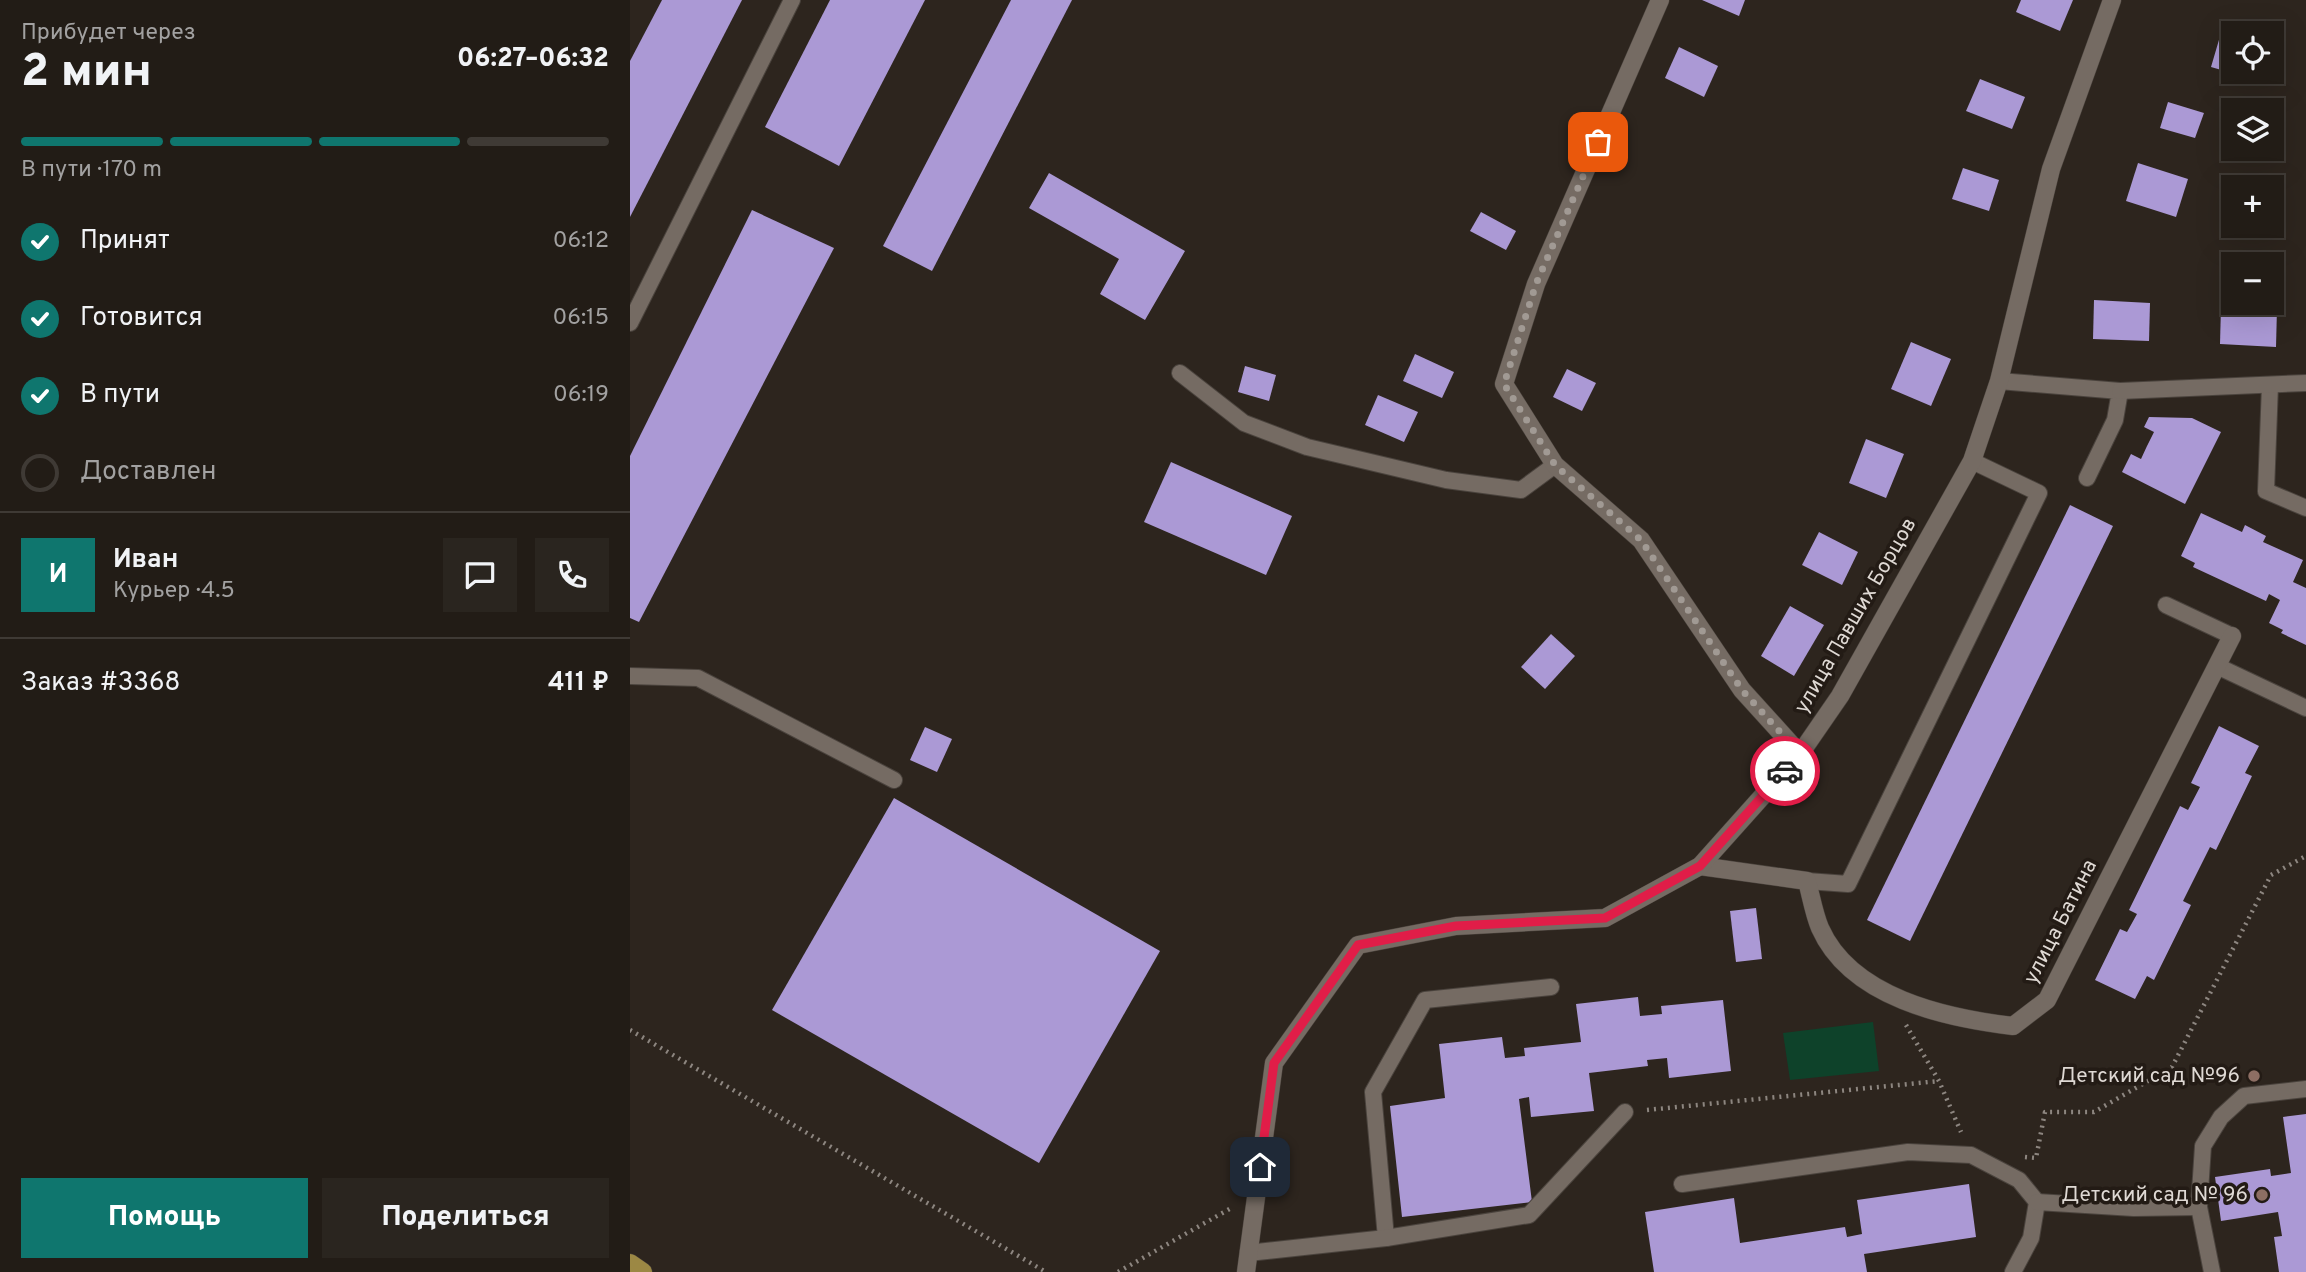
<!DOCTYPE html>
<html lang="ru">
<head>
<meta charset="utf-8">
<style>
  body { margin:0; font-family:Overpass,sans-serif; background:#2a251f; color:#f1f3f6; height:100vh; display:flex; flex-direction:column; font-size:26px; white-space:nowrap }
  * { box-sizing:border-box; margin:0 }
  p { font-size:23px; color:#a2a1a1 }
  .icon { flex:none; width:38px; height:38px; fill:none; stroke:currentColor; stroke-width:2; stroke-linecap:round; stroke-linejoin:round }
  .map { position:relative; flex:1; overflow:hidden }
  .details { display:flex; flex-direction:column; background:#221c16; width:630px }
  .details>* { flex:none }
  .buttons { position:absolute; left:1591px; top:21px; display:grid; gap:14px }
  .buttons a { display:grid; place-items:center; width:63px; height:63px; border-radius:0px; background:#221c16; box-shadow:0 7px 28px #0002,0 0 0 2px #3f3a35; font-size:35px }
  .pin { position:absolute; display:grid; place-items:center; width:60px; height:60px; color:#fff; margin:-30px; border-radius:14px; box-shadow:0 4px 10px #0006 }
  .courier { position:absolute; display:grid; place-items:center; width:70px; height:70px; margin:-35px; border:5px solid #e11d48; border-radius:50%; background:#fff; color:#222; box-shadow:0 2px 9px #0007 }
  .headline em { font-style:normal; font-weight:800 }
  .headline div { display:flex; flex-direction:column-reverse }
  .headline { display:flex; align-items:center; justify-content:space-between; height:119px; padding:0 21px }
  h1 { font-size:46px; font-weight:800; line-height:52px }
  .bar { display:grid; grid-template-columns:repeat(4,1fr); gap:10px 7px; align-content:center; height:84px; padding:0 21px }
  .bar i { height:9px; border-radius:5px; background:#3f3a35 }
  .bar .active { background:#0f766e }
  .bar p { grid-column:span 4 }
  .line { display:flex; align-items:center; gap:18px; padding:0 21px; border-top:2px solid #3f3a35 }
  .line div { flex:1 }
  .round { display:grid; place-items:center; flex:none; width:74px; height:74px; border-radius:0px; background:#2a251f }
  ol { padding:0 21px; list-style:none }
  li { display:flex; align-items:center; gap:21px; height:77px }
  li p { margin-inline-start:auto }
  li .icon { padding:7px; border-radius:50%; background:#0f766e; color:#fff; stroke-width:4 }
  li:last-child { color:#a2a1a1 }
  li i { width:38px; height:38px; border:4px solid #3f3a35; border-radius:50% }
  .primary-button { display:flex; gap:14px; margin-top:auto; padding:14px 21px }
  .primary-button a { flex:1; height:80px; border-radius:0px; background:#0f766e; color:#fff; font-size:28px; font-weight:800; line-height:80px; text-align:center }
  .primary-button a+a { background:#2a251f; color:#f1f3f6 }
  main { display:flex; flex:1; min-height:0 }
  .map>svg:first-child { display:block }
  .green { fill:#0e422a }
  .building { fill:#ab99d5 }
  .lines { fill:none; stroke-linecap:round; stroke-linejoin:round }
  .service-casing { stroke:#4a433d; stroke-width:18 }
  .minor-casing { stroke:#4a433d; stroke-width:19 }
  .primary-casing { stroke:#4a433d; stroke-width:19 }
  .path { stroke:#8d8680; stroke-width:4.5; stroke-dasharray:2 5; stroke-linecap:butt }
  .service { stroke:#756b63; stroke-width:16 }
  .minor { stroke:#756b63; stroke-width:18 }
  .primary { stroke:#9c8844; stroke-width:18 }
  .done { stroke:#a19a94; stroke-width:7; stroke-dasharray:0 12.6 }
  .route { stroke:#e11d48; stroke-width:9 }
  .education-dot { fill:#8d6e63; stroke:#231b15; stroke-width:2.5 }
  .labels { text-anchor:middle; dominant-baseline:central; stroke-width:7; stroke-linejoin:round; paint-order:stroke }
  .street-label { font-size:21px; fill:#dfd9d4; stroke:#231b15 }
  .poi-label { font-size:21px; fill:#dfd9d4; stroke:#231b15; text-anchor:end }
</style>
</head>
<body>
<main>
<section class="details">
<div class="headline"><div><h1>2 мин</h1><p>Прибудет через</p></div><em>06:27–06:32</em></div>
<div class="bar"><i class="active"></i><i class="active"></i><i class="active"></i><i></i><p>В пути · 170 m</p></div>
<ol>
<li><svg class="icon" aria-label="check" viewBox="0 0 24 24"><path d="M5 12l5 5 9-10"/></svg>Принят<p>06:12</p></li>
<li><svg class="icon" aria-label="check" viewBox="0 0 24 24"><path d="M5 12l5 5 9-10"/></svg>Готовится<p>06:15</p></li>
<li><svg class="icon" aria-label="check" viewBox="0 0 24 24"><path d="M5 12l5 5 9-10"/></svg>В пути<p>06:19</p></li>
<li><i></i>Доставлен</li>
</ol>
<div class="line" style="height:126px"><b class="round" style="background:#0f766e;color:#fff">И</b><div><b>Иван</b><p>Курьер · 4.5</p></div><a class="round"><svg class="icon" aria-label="chat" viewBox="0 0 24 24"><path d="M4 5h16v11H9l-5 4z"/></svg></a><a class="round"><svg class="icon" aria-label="phone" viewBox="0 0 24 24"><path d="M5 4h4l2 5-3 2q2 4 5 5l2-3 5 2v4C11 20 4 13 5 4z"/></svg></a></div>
<div class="line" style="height:91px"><div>Заказ #3368</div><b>411 ₽</b></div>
<div class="primary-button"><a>Помощь</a><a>Поделиться</a></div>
</section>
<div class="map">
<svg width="1676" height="1272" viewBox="0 0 1676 1272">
  <rect width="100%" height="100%" fill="#2d251e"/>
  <!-- green -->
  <path class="green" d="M1243,1022l6,49 -89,9 -7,-47z"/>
  <!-- building -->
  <g class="building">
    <path d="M32,0h80l-112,217v-156z"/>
    <path d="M200,0h95l-86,166 -74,-39z"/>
    <path d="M381,0h61l-140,271 -49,-25z"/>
    <path d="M1072,0h43l-6,16z"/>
    <path d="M1391,0h52l-13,31 -44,-19z"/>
    <path d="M1591,33l12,4v35h33l-3,10 -52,-15z"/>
    <path d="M1049,47l39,19 -14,31 -39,-19z"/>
    <path d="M1350,79l45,18 -13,32 -46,-18z"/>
    <path d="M1538,102l36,11 -9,25 -35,-10z"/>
    <path d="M1508,163l50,16 -12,38 -50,-16z"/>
    <path d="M1333,168l36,12 -10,31 -37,-12z"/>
    <path d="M419,173l136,78 -40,69 -45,-26 19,-35 -90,-51z"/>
    <path d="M122,210l82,38 -195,374 -9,-4v-162z"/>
    <path d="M851,212l35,19 -10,19 -36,-19z"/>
    <path d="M1464,300l56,3 -1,38 -56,-2z"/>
    <path d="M1591,306l56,2 -1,39 -56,-3z"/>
    <path d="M1281,342l40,17 -20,47 -40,-17z"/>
    <path d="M785,354l39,18 -12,26 -39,-17z"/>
    <path d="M615,366l31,9 -7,26 -31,-9z"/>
    <path d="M937,369l29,14 -14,28 -29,-14z"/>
    <path d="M748,395l40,17 -14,30 -39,-17z"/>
    <path d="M1519,417l43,1 29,14 -36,72 -63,-32 9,-18 10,5 6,-13 7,-14 -10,-5z"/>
    <path d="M1236,439l38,15 -18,44 -37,-15z"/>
    <path d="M541,462l121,54 -26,59 -122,-53z"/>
    <path d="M1440,505l43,21 -203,415 -43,-21z"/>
    <path d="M1571,513l41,19 3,-7 21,11 -3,6 40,18 -10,22 13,6v57l-25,-12 2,-3 -14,-7 11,-23 -11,-6 -3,7 -73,-34 2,-4 -14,-7z"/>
    <path d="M1189,532l39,20 -16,33 -40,-20z"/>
    <path d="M1160,606l34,19 -30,51 -33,-20z"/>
    <path d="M921,634l24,22 -30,33 -24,-22z"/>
    <path d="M1589,726l40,20 -14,27 7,3 -36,74 -6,-3 -27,54 8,4 -37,75 -7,-4 -12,23 -40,-19 25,-51 7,3 10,-18 -8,-4 51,-104 8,4 12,-23 -9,-4z"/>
    <path d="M295,727l27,12 -15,33 -27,-12z"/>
    <path d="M264,798l266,153 -121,212 -267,-153z"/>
    <path d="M1126,908l6,51 -26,3 -6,-51z"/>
    <path d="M1008,997l2,19 22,-2 -1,-8 62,-6 8,71 -62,7 -2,-20 -20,2 1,6 -59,7 5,38 -63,6 -2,-20 -10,2 13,103 -130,15 -12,-111 55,-8 -6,-54 63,-7 3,21 20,-2 -1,-8 57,-6 -5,-38z"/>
    <path d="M1676,1114v158h-27l-5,-35 8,-1 -4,-24 -57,9 -6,-44 55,-8 1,7 20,-3 -8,-56z"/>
    <path d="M1339,1184l7,53 -112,17 3,18h-213l-9,-60 89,-14 6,45 105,-16 2,10 15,-3 -5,-34z"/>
  </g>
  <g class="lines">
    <defs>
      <g id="service">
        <path d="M0,323l162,-323"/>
        <path d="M550,373l64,50 63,24 139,33 75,10 34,-25"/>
        <path d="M1369,381l121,10 -5,29 -28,58"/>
        <path d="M1640,385l-4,106 40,17"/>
        <path d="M1490,391l186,-8"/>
        <path d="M1536,605l66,31"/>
        <path d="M1587,666l89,42"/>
        <path d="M0,676l68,2 196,102"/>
        <path d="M1177,881l41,3 191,-391 -67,-32"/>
        <path d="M1052,1184l226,-32 63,3 48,25 18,22 -6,36 -18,34"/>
        <path d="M1407,1202l97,6 65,-1"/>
        <path d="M756,1238l-13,-146 52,-92 126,-13"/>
        <path d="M618,1253l138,-15 143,-23 96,-103"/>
        <path d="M1582,1272l-13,-65 4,-61 18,-29 23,-21 62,-7"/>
      </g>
      <g id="minor">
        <path d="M1030,0l-124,284 -32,100 51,81 86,75 101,150 58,64"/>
        <path d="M1070,866l107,15c4,15 7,33 13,47 31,70 126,90 193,98l34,-26 185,-364"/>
        <path d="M616,1272l28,-209 84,-118 98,-19 149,-8 95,-52 100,-112 40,-58 132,-235 27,-80 52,-212 61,-169"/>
      </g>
      <path id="primary" d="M0,1263l13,9"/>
    </defs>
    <!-- service casing -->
    <use href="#service" class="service-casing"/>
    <!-- minor casing -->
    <use href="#minor" class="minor-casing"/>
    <!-- primary casing -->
    <use href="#primary" class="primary-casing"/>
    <!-- path -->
    <g class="path">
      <path d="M1276,1025l33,56 22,51"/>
      <path d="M0,1030l416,242"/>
      <path d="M1017,1110l292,-29"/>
      <path d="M1395,1157l11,1 9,-46h49l78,-45 99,-192 35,-19"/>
      <path d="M488,1272l115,-65"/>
    </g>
    <!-- service -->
    <use href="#service" class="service"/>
    <!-- minor -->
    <use href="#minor" class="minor"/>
    <!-- primary -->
    <use href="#primary" class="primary"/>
  </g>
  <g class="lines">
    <!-- done -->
    <path class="done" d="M968,142l-62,142 -32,100 51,81 86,75 101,150 58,64 -15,17"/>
    <!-- route -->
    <path class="route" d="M630,1167l14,-104 84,-118 98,-19 149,-8 95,-52 85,-95"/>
  </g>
  <!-- markers -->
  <g class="education-dot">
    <circle cx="1624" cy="1076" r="7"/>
    <circle cx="1632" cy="1195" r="7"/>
  </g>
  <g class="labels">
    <!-- street labels -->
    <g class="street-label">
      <text transform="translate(1226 616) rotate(-60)">улица Павших Борцов</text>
      <text transform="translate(1431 922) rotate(-63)">улица Батина</text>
    </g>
    <!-- poi labels -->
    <g class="poi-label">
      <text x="1610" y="1076">Детский сад №96</text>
      <text x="1618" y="1195">Детский сад № 96</text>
    </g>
  </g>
</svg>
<div class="buttons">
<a><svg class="icon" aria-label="locate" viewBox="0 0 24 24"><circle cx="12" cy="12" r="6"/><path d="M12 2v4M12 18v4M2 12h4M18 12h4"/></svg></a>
<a><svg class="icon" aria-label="layers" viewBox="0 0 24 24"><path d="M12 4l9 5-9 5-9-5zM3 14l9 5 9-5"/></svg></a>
<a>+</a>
<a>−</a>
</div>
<div class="pin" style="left:968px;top:142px;background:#ea580c"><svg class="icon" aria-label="bag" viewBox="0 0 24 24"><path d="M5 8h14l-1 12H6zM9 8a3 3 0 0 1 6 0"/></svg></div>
<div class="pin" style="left:630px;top:1167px;background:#1f2937"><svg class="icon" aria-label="home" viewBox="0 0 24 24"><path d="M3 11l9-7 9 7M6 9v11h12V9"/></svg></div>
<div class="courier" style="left:1155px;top:771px"><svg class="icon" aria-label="car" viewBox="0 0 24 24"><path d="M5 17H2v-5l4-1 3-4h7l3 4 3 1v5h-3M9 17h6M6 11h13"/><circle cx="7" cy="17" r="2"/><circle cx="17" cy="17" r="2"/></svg></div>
</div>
</main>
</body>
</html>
